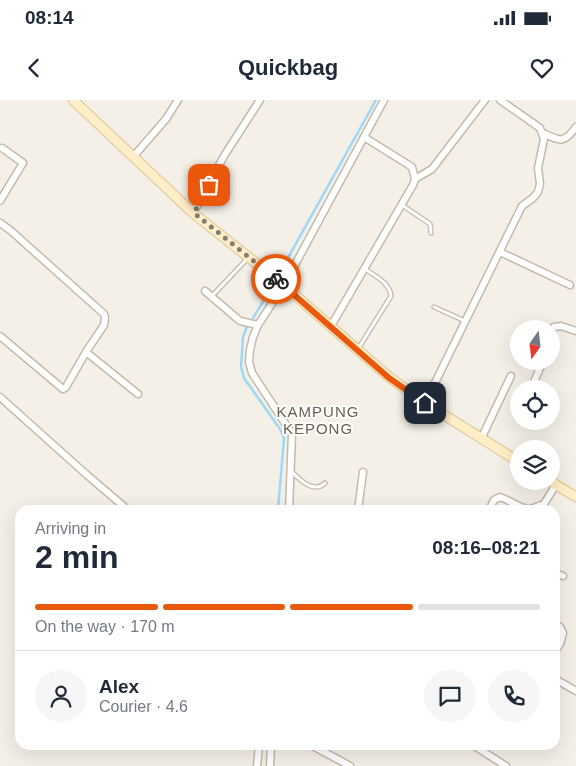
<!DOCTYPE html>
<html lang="en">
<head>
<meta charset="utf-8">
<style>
  body { margin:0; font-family:Arial,sans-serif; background:#f6f6f7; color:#1f2937; height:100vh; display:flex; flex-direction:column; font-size:19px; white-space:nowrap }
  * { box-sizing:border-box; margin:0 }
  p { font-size:16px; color:#747a83 }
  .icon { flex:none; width:28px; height:28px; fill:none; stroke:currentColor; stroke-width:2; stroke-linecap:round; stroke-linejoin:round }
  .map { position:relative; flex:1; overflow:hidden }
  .details { position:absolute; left:15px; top:405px; width:545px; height:245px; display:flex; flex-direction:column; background:#fff; border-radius:15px; box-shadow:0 5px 20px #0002 }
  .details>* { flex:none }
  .needle { width:32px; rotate:194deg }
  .buttons { position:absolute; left:510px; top:220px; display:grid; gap:10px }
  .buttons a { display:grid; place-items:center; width:50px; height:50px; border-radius:50%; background:#fff; box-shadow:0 5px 20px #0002; font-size:25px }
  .pin { position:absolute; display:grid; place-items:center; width:42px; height:42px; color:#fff; margin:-21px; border-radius:10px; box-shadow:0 2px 8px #0006 }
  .courier { position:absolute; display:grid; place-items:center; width:50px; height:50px; margin:-25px; border:4px solid #ea580c; border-radius:50%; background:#fff; color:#222; box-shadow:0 1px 6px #0007 }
  .overview em { font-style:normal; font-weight:600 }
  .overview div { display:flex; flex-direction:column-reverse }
  .overview { display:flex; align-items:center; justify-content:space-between; height:85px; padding:0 20px }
  h1 { font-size:32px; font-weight:600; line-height:38px }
  .bar { display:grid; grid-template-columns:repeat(4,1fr); gap:8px 5px; align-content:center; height:60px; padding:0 20px }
  .bar i { height:6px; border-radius:4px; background:#e0e1e3 }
  .bar .selected { background:#ea580c }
  .bar p { grid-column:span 4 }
  .line { display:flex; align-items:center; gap:12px; padding:0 20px; border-top:1px solid #e0e1e3 }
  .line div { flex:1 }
  .round { display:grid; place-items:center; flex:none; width:52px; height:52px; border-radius:26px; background:#f6f6f7 }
  .status { display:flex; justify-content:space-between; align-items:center; height:35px; padding:0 25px; background:#fff; direction:ltr }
  .status svg { height:14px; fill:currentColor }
  header { display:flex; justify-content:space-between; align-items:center; height:65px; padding:0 20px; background:#fff; font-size:22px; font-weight:600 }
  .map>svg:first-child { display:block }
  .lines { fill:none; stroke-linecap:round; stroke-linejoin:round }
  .stream { stroke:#9fd8f6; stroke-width:2.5 }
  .lane-casing { stroke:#c4baac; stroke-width:5.5 }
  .street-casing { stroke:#c4baac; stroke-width:9 }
  .secondary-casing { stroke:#dcc595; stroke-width:11 }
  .lane { stroke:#fff; stroke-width:3 }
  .street { stroke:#fff; stroke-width:6 }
  .secondary { stroke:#ffeec7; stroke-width:9 }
  .done { stroke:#857e73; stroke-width:5; stroke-dasharray:0 9 }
  .route { stroke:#ea580c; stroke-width:6 }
  .labels { text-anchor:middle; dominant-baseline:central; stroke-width:4; stroke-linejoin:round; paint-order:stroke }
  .neighbourhood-label { font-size:15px; letter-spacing:1px; fill:#6d5d4c; stroke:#fff }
</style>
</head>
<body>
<div class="status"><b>08:14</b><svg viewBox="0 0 49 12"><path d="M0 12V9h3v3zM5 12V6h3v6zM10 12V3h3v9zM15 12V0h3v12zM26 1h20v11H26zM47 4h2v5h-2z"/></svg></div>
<header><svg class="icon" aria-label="back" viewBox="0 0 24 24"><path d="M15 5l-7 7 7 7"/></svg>Quickbag<svg class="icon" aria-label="heart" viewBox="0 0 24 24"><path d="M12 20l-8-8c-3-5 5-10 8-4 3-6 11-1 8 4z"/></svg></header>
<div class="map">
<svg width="576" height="666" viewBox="0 0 576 666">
  <rect width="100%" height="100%" fill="#f5f0e7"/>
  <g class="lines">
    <!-- stream -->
    <g class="stream">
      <path d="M253,218l17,-28 106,-190"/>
      <path d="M248,224l-5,13 -2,30 3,11 36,51 4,9 -6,72"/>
    </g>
    <defs>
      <g id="lane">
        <path d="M402,105l28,19 1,9"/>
        <path d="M212,196l37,-39"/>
        <path d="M434,207l31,14"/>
        <path d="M358,249l33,-53c-1,-13 -16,-20 -26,-27"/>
        <path d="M292,372c8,8 22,22 33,11"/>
      </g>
      <g id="street">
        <path d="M543,33c17,8 21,11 33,-6"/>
        <path d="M133,57l33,-38 12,-19"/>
        <path d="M415,79l17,-10 53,-69"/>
        <path d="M0,101l23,-38 -21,-15"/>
        <path d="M193,113l31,-57 36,-56"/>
        <path d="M0,123l10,7 94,84 1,4 -1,7 -18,27 -20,35 -3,2 -63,-53"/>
        <path d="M500,152l70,33"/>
        <path d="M205,191l35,30 18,4"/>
        <path d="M331,226l82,-141 2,-6 -3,-12 -48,-30"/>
        <path d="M551,231l3,-4 7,-1 15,5"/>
        <path d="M86,252l52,42"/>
        <path d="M531,289l12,-28"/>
        <path d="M0,297l87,78 41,35"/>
        <path d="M425,303l97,-197 11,-8 5,-6 2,-8 -2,-16 6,-29 -4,-11 -40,-28"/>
        <path d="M481,339l30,-63"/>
        <path d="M289,410l3,-76 -40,-61 -3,-11 1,-12 3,-13 5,-12 26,-40 100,-185"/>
        <path d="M358,410l5,-38"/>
        <path d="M489,410l5,-10 6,-3c9,3 18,10 27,12 6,1 10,-4 16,-4"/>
        <path d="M540,410l16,-25"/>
        <path d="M555,473l8,3"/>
        <path d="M555,524l5,3 3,6 -3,11 -5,7"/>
        <path d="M555,579l21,12"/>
        <path d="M311,645l39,21"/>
        <path d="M473,645l33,21"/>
        <path d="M257,666l2,-21"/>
        <path d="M270,666l1,-21"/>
      </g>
      <g id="secondary">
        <path d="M73,0l120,113 88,70 108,94 36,26 94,59"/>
        <path d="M550,381l26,16"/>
      </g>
    </defs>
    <!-- lane casing -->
    <use href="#lane" class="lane-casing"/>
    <!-- street casing -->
    <use href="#street" class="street-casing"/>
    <!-- secondary casing -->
    <use href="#secondary" class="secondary-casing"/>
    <!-- lane -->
    <use href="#lane" class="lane"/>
    <!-- street -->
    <use href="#street" class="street"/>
    <!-- secondary -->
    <use href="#secondary" class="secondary"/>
  </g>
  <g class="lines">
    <!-- done -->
    <path class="done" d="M209,85l-15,28 82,66"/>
    <!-- route -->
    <path class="route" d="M276,179l113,99 36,25"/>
  </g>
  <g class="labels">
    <!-- neighbourhood labels -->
    <g class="neighbourhood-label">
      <text x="318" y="311">KAMPUNG<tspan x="318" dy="17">KEPONG</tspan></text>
    </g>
  </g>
</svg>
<div class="buttons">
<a><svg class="needle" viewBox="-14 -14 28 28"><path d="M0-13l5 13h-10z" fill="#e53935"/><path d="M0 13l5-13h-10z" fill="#747a83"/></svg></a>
<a><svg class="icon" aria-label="locate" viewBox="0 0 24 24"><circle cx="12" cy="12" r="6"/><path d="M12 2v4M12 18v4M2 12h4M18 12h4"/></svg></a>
<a><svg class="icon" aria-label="layers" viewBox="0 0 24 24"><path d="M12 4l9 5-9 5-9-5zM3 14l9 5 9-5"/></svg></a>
</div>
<div class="pin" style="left:209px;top:85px;background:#ea580c"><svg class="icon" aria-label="bag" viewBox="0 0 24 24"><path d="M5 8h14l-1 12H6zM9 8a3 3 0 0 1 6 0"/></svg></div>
<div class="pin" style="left:425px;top:303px;background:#1f2937"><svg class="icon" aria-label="home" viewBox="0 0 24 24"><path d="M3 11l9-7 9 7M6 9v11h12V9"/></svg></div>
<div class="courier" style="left:276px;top:179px"><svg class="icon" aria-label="bike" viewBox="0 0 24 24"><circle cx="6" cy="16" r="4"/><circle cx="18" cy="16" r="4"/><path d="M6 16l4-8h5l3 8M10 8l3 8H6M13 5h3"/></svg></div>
<section class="details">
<div class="overview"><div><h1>2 min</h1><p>Arriving in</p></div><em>08:16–08:21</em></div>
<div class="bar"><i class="selected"></i><i class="selected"></i><i class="selected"></i><i></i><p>On the way · 170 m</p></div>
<div class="line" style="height:90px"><a class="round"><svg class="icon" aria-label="person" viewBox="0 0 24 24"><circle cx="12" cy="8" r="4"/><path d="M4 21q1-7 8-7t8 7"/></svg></a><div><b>Alex</b><p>Courier · 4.6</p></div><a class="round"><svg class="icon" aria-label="chat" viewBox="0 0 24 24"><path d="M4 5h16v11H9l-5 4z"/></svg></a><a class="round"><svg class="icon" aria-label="phone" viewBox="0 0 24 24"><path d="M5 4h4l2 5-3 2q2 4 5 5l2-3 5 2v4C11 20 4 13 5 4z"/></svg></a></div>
</section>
</div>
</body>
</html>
